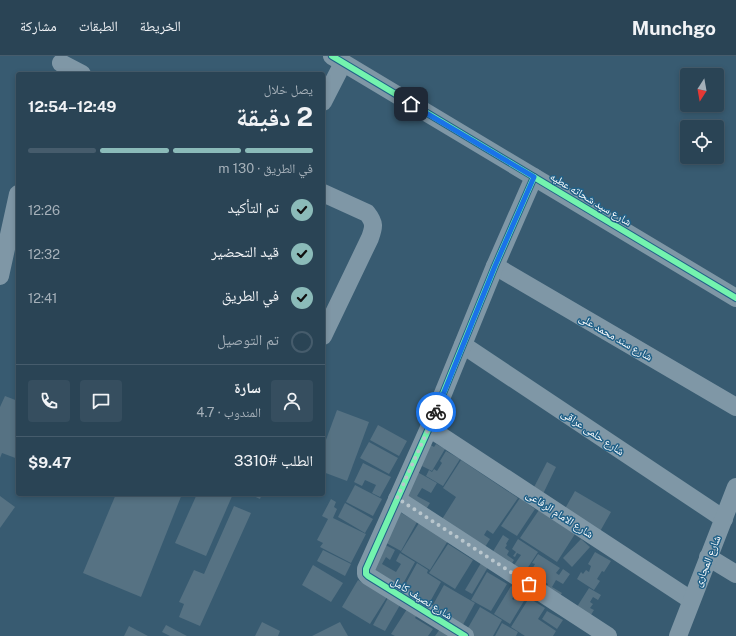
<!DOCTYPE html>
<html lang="ar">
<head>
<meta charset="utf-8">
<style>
  body { margin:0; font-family:"Public Sans","Noto Naskh Arabic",sans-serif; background:#364e5f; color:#f1f3f6; direction:rtl; height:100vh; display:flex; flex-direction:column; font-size:15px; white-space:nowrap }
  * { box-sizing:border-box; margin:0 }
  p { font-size:13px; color:#a5b0b9 }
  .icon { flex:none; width:22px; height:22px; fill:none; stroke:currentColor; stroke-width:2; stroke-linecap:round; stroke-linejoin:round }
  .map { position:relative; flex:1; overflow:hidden; direction:ltr }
  .details { position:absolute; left:16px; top:16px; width:309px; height:424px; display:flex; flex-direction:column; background:#2a4455; border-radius:4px; box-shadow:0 2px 6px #0003,0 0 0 1px #465c6c; direction:rtl }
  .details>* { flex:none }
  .needle { width:26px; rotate:191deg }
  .buttons { position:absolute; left:680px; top:12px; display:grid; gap:8px }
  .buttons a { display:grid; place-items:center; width:44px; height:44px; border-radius:4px; background:#2a4455; box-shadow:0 2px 6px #0003,0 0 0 1px #465c6c; font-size:20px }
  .pin { position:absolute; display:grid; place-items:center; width:34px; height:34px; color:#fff; margin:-17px; border-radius:8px; box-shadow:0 2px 6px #0006 }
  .courier { position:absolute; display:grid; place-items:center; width:40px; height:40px; margin:-20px; border:3px solid #1a73e8; border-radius:50%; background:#fff; color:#222; box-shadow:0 1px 5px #0007 }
  .summary em { font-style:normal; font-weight:700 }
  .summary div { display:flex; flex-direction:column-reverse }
  .summary { display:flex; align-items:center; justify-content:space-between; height:68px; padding:0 12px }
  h1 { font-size:26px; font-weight:700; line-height:30px }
  .bar { display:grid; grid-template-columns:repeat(4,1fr); gap:6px 4px; align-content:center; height:48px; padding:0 12px }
  .bar i { height:5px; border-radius:3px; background:#465c6c }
  .bar .selected { background:#8bbbb9 }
  .bar p { grid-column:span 4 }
  .line { display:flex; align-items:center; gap:10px; padding:0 12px; border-top:1px solid #465c6c }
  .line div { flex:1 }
  .round { display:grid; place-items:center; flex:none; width:42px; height:42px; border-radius:4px; background:#364e5f }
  ol { padding:0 12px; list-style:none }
  li { display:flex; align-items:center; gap:12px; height:44px }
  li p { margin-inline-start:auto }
  li .icon { padding:4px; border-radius:50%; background:#8bbbb9; color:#111; stroke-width:4 }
  li:last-child { color:#a5b0b9 }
  li i { width:22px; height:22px; border:2px solid #465c6c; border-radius:50% }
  header { display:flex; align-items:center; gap:24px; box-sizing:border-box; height:56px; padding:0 20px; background:#2a4455; border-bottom:1px solid #465c6c }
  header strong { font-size:19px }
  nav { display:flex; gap:22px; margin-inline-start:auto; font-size:14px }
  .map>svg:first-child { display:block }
  .building { fill:#567283 }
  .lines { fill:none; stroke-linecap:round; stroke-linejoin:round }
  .minor { stroke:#7f97a6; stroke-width:18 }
  .cycleway-casing { stroke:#216188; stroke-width:8 }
  .cycleway { stroke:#73f3ae; stroke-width:6 }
  .done { stroke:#b9c6cd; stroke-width:4; stroke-dasharray:0 7.2 }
  .route { stroke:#1a73e8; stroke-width:5 }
  .labels { text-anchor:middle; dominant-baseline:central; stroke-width:3; stroke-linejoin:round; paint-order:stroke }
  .street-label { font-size:11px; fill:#fff; stroke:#216188 }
</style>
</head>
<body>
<header>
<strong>Munchgo</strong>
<nav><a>الخريطة</a><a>الطبقات</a><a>مشاركة</a></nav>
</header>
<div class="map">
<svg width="736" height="580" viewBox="0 0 736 580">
  <rect width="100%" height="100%" fill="#385b71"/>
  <!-- building -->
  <g class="building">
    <path d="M5,340l13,5v58l-16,-6 -2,5v-51z"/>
    <path d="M337,354l32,12 -22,59 -24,-9v-24z"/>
    <path d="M378,369l29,16 -8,15 -29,-16z"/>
    <path d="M421,383l13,8 2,-3 9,5 -13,22 -10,-5 -3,6z"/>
    <path d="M369,386l29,16 -9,16 -29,-16z"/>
    <path d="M446,395l14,8 -17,27 -17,-10 3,-6 3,2 2,-3 3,2 5,-8 -2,-2z"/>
    <path d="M461,404l57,38 -25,36 -6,-4 -3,5 6,4 -8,13 -43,-28 17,-27 -13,-9z"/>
    <path d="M547,406l9,5 -14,29 -10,-5z"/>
    <path d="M363,407l28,14 -11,20 -8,-4 4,-8 -11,-5 -3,6 -8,-4z"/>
    <path d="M412,413l25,14 -6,10 -9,-5 -5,8 13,7 -5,8 -30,-12z"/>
    <path d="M355,429l27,14 -9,17 -27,-14z"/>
    <path d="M575,435l36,21 -17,30 -36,-21z"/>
    <path d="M116,438h66l-41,103 -58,-24z"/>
    <path d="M197,438h36l-27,62 -31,-13z"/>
    <path d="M249,438h13l-2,5z"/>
    <path d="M0,440l15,11 -15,21z"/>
    <path d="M520,442l15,11 -18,27 -16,-10z"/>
    <path d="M331,443l5,3 -2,5 3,2 -4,9 33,16 -15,29 -31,-16 3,-4 -6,-3 11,-21 -6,-3z"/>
    <path d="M345,447l28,16 -8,14 -27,-16z"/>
    <path d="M234,450l17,7 -51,113 -21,-9 5,-13 -5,-2 15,-32 10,4z"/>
    <path d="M396,454l21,12 -16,29 -22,-12z"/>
    <path d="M539,454l36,24 -18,28 -37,-24z"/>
    <path d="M419,467l30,16 -19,31 -29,-18z"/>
    <path d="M503,479l6,4 -3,5 1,1 -2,3 4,3 -2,4 7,5 -6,10 -16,-17z"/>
    <path d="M518,483l20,13 -17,26 -11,-7 11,-16 -4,-2 -2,4 -2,-1 3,-4 -4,-3z"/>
    <path d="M581,483l9,8 -18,20 -9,-9z"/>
    <path d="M376,484l19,10 -5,10 -4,-3 -4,7 14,8 5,-8 -5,-3 4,-8 15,9 -17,31 -39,-21z"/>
    <path d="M448,488l25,16 -18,29 -26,-16z"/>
    <path d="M323,494l28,14 -6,12 -28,-15z"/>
    <path d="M595,496l16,9 -7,11 -2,-1 -5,8 3,2 -6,9 -17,-11 4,-7 2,2 3,-4 3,2 2,-6 -3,-2z"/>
    <path d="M538,498l22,14 -4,5 3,2 4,-6 7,5 -7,10 -7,-4 -4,7 10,6 -6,8 -13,-8 5,-9 -18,-11 5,-9 -3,-1z"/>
    <path d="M417,507l11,7 -1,3 14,9 -15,27 -26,-15z"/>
    <path d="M481,507l7,4 -16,27 -7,-4z"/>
    <path d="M313,509l30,18 -12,19 -29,-17z"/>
    <path d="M487,516l20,12 -16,27 -20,-11z"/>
    <path d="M358,524l29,17 -17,27 -28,-17z"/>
    <path d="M444,529l31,18 -15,27 -31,-18z"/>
    <path d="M511,530l6,4 -5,9 2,1 5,-9 8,5 -17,28 -16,-10z"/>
    <path d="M589,532l12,7 -3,5 -5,-3 -3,5 3,2 -3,4 4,2 -7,11 -14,-8z"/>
    <path d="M388,542l12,7 -15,26 -12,-6z"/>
    <path d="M529,542l16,10 -7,11 18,12 -3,5h-28l-14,-9z"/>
    <path d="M409,550l10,6 -4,6 18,11 -5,7h-33l-4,-2z"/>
    <path d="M480,551l22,13 -9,16h-23l-5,-3z"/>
    <path d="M547,555l16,9 -6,9 -15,-10z"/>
    <path d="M262,566l18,9 -2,5h-23z"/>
    <path d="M340,566l8,14h-36z"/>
    <path d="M502,567l16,9 -2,4h-21z"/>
    <path d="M166,569l21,11h-17l-8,-4z"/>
    <path d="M129,570l19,10h-24z"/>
    <path d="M440,573l10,7h-15z"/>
  </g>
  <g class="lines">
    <!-- minor -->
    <g class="minor">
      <path d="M332,0l404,242"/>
      <path d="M61,7l21,11"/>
      <path d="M323,46l20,-39"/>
      <path d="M323,137l44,20c8,10 7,14 3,25l-47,98"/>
      <path d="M495,210l241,141"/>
      <path d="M0,220l18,-82"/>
      <path d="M463,289l261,174"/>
      <path d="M429,372l262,172"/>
      <path d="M397,443l211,137"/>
      <path d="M708,501l28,17"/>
      <path d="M465,580l-97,-60 -2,-2v-5l63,-141 66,-162 39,-89"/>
      <path d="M678,580l58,-149"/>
    </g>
    <defs>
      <g id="cycleway">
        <path d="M332,0l404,242"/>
        <path d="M465,580l-97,-60 -2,-2v-5l63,-141 66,-162 39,-89"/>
      </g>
    </defs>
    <!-- cycleway casing -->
    <use href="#cycleway" class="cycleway-casing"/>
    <!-- cycleway -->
    <use href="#cycleway" class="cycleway"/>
  </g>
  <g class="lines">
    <!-- done -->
    <path class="done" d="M436,356l-39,86 132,86"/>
    <!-- route -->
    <path class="route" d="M411,48l123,73 -39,89 -59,146"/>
  </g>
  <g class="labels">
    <!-- street labels -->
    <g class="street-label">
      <text transform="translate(591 143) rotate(31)">شارع سيد شحاته عطيه</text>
      <text transform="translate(616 281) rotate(30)">شارع سند محمد على</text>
      <text transform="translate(593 376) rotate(34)">شارع حلمى عراقى</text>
      <text transform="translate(560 458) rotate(33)">شارع الامام الرفاعى</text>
      <text transform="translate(707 505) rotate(-68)">شارع المجارى</text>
      <text transform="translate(422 542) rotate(32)">شارع نصيف كامل</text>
    </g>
  </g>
</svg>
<div class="buttons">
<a><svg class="needle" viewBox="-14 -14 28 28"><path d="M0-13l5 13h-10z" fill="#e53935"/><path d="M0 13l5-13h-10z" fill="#a5b0b9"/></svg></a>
<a><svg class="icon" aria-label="locate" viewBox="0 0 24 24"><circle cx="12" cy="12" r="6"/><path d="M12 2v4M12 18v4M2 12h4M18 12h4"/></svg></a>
</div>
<div class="pin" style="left:529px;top:528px;background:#ea580c"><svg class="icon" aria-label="bag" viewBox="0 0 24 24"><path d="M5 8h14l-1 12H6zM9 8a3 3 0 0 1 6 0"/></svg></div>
<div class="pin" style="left:411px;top:48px;background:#1f2937"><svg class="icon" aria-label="home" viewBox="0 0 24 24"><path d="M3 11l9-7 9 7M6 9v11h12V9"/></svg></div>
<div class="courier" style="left:436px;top:356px"><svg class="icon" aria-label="bike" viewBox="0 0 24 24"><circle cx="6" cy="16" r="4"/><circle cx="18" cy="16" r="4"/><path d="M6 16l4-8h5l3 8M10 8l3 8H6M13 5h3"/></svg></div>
<section class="details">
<div class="summary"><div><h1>2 دقيقة</h1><p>يصل خلال</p></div><em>12:49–12:54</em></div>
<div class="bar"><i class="selected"></i><i class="selected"></i><i class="selected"></i><i></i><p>في الطريق · 130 m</p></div>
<ol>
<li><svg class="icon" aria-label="check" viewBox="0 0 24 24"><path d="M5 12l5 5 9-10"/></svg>تم التأكيد<p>12:26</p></li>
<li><svg class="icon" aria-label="check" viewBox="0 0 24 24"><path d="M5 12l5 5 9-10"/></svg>قيد التحضير<p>12:32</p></li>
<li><svg class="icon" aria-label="check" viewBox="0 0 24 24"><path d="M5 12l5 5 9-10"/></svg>في الطريق<p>12:41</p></li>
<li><i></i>تم التوصيل</li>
</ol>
<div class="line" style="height:72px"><a class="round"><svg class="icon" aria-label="person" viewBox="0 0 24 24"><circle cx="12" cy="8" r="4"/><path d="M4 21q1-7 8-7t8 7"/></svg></a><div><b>سارة</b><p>المندوب · 4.7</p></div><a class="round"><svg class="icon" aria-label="chat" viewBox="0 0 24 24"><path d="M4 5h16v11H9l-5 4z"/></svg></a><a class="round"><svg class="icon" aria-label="phone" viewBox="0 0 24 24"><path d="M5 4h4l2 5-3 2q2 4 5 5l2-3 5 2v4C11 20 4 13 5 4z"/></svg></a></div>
<div class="line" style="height:52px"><div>الطلب #3310</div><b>$9.47</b></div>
</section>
</div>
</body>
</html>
